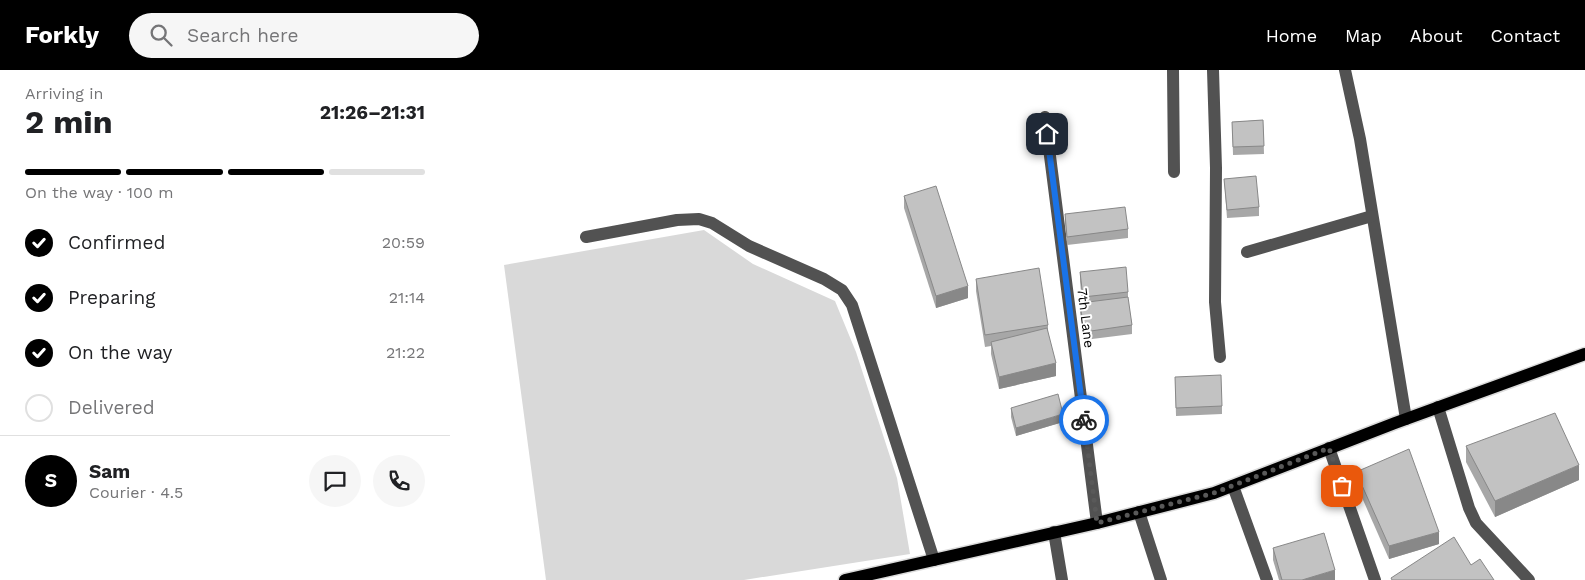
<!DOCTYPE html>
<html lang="en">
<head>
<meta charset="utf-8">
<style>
  body { margin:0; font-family:"Work Sans",sans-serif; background:#f6f6f6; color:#202124; height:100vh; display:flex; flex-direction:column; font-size:19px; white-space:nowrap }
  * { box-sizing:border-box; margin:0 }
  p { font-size:16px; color:#757577 }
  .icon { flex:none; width:28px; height:28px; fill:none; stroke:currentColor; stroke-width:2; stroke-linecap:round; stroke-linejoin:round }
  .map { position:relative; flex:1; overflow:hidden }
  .drawer { display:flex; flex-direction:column; background:#fff; width:450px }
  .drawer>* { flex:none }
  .pin { position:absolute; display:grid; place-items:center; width:42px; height:42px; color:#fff; margin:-21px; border-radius:10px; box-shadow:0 2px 8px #0006 }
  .courier { position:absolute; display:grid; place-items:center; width:50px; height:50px; margin:-25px; border:4px solid #1a73e8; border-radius:50%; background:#fff; color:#222; box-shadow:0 1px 6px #0007 }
  .summary em { font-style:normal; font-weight:700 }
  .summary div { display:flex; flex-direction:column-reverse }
  .summary { display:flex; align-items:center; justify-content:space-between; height:85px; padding:0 25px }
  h1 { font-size:32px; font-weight:700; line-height:38px }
  .bar { display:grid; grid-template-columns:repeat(4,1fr); gap:8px 5px; align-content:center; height:60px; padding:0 25px }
  .bar i { height:6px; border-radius:4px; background:#e0e0e0 }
  .bar .selected { background:#000 }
  .bar p { grid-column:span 4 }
  .line { display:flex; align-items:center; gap:12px; padding:0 25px; border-top:1px solid #e0e0e0 }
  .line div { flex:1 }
  .round { display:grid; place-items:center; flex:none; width:52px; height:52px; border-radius:26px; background:#f6f6f6 }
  ol { padding:0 25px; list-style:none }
  li { display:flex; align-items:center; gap:15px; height:55px }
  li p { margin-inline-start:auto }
  li .icon { padding:5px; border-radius:50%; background:#000; color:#fff; stroke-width:4 }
  li:last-child { color:#757577 }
  li i { width:28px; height:28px; border:2px solid #e0e0e0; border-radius:50% }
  header { display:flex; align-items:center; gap:30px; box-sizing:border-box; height:70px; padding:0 25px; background:#000; color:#fff }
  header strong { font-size:24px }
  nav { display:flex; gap:28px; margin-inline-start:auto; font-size:18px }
  .search { width:350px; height:45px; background:#f6f6f6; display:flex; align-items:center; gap:12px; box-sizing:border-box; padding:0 18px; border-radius:28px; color:#757577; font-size:19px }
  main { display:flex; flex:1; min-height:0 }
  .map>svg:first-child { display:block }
  .green { fill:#d9d9d9 }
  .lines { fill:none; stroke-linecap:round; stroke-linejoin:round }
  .major-casing { stroke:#dbdbdb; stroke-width:15 }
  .minor { stroke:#525252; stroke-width:12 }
  .major { stroke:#000; stroke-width:12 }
  .wall { fill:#a7a7a7 }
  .shaded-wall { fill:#888 }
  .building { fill:#c2c2c2; stroke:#888 }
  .done { stroke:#595959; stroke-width:5; stroke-dasharray:0 9 }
  .route { stroke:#1a73e8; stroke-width:6 }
  .labels { text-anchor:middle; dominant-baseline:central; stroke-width:4; stroke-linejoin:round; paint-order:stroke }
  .street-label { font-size:14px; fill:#000; stroke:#fff }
</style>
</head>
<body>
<header>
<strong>Forkly</strong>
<div class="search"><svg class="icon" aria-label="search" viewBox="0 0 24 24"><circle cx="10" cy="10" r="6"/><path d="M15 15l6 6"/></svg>Search here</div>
<nav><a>Home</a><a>Map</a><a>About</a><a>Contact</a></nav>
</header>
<main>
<section class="drawer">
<div class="summary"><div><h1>2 min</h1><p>Arriving in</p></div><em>21:26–21:31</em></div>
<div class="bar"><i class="selected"></i><i class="selected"></i><i class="selected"></i><i></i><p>On the way · 100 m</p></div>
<ol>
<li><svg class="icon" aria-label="check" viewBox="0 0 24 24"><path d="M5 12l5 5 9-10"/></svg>Confirmed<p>20:59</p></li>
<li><svg class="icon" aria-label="check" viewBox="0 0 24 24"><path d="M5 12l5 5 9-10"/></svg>Preparing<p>21:14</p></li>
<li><svg class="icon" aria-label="check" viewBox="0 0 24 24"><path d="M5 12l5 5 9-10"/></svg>On the way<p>21:22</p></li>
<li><i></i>Delivered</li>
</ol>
<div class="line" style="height:90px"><b class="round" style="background:#000;color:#fff">S</b><div><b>Sam</b><p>Courier · 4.5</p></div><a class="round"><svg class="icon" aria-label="chat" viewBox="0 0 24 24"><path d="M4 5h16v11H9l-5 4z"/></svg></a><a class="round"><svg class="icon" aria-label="phone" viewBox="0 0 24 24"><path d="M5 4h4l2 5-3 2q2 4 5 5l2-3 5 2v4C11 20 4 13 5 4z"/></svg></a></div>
</section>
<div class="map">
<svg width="1135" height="510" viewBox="0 0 1135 510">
  <rect width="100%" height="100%" fill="#fff"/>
  <!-- green -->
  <path class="green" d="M254,160l49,34 82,37 21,51 41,126 13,76 -166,26h-198l-42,-315z"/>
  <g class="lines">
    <defs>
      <path id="major" d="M395,510l252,-57 117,-30 181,-70 190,-69"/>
    </defs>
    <!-- major casing -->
    <use href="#major" class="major-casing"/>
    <!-- minor -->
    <g class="minor">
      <path d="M723,0l1,102"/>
      <path d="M763,0l3,98 -1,134 5,55"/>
      <path d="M895,0l15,69 46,280"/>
      <path d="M595,47l52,406"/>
      <path d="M136,167l91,-17 22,-1 13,4 37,23 75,33 18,11 10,15 82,255"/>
      <path d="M797,182l125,-36"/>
      <path d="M988,337l31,101 7,15 53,57"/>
      <path d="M879,378l46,132"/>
      <path d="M783,416l34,94"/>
      <path d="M689,442l22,68"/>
      <path d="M604,462l8,48"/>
    </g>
    <!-- major -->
    <use href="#major" class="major"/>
  </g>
  <!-- wall -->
  <g class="wall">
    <path d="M813,50l1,34 -31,1 -1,-33z"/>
    <path d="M774,109l35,28v9l-32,2z"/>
    <path d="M454,126l64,102 -32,10 -32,-100z"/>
    <path d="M615,144l63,15v9l-61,7 -2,-22z"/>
    <path d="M630,202l48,20v8l4,25v9l-48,6 -4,-28v-9h2l-2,-22z"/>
    <path d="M526,209l72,46v8l8,43 -57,13 -8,-35v-8l-6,1 -9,-56z"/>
    <path d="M725,307l47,29v8l-46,2z"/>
    <path d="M561,338l52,14 -47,14 -5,-19z"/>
    <path d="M1016,376l113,34 -84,37 -29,-55z"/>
    <path d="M906,402l83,72 -50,15 -33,-75z"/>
    <path d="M823,478l62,32h-56l-6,-20z"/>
  </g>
  <!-- shaded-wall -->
  <g class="shaded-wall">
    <path d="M518,216v12l-32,10v-12z"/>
    <path d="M606,293v13l-57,13v-12z"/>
    <path d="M613,344v8l-47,14v-8z"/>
    <path d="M1129,395v15l-84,37v-16z"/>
    <path d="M989,462v12l-50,15v-13z"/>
    <path d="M885,500v10h-33z"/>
  </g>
  <!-- building -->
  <g class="building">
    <path d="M813,50l1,26 -31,1 -1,-25z"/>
    <path d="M806,106l3,31 -32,3 -3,-31z"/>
    <path d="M486,116l32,100 -32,10 -32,-100z"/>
    <path d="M675,137l3,22 -61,8 -2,-23z"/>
    <path d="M676,197l2,25 -45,5 -3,-25z"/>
    <path d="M589,198l9,57 -63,10 -9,-56z"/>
    <path d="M678,227l4,28 -48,7 -4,-29z"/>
    <path d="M597,258l9,35 -57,14 -8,-35z"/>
    <path d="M771,305l1,31 -46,2 -1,-31z"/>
    <path d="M608,324l5,20 -47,14 -5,-20z"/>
    <path d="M1105,343l24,52 -84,36 -29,-55z"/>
    <path d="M959,379l30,83 -50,14 -33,-74z"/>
    <path d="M874,463l11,37 -33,10h-20l-9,-32z"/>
    <path d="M1004,467l17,28 9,-6 14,21h-102l-1,-2z"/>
  </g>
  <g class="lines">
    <!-- done -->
    <path class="done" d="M634,350l13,103 117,-30 115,-45 13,38"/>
    <!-- route -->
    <path class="route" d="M597,64l37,286"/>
  </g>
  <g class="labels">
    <!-- street labels -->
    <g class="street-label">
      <text transform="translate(636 248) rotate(83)">7th Lane</text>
    </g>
  </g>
</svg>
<div class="pin" style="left:892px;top:416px;background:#ea580c"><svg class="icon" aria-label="bag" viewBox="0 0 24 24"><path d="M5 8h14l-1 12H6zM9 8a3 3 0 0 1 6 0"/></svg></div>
<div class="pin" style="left:597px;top:64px;background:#1f2937"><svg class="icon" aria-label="home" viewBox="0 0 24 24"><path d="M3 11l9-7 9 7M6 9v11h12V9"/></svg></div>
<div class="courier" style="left:634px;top:350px"><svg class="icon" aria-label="bike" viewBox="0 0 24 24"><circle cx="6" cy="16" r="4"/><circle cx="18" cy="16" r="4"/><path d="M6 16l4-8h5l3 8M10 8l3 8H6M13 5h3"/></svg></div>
</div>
</main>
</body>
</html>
